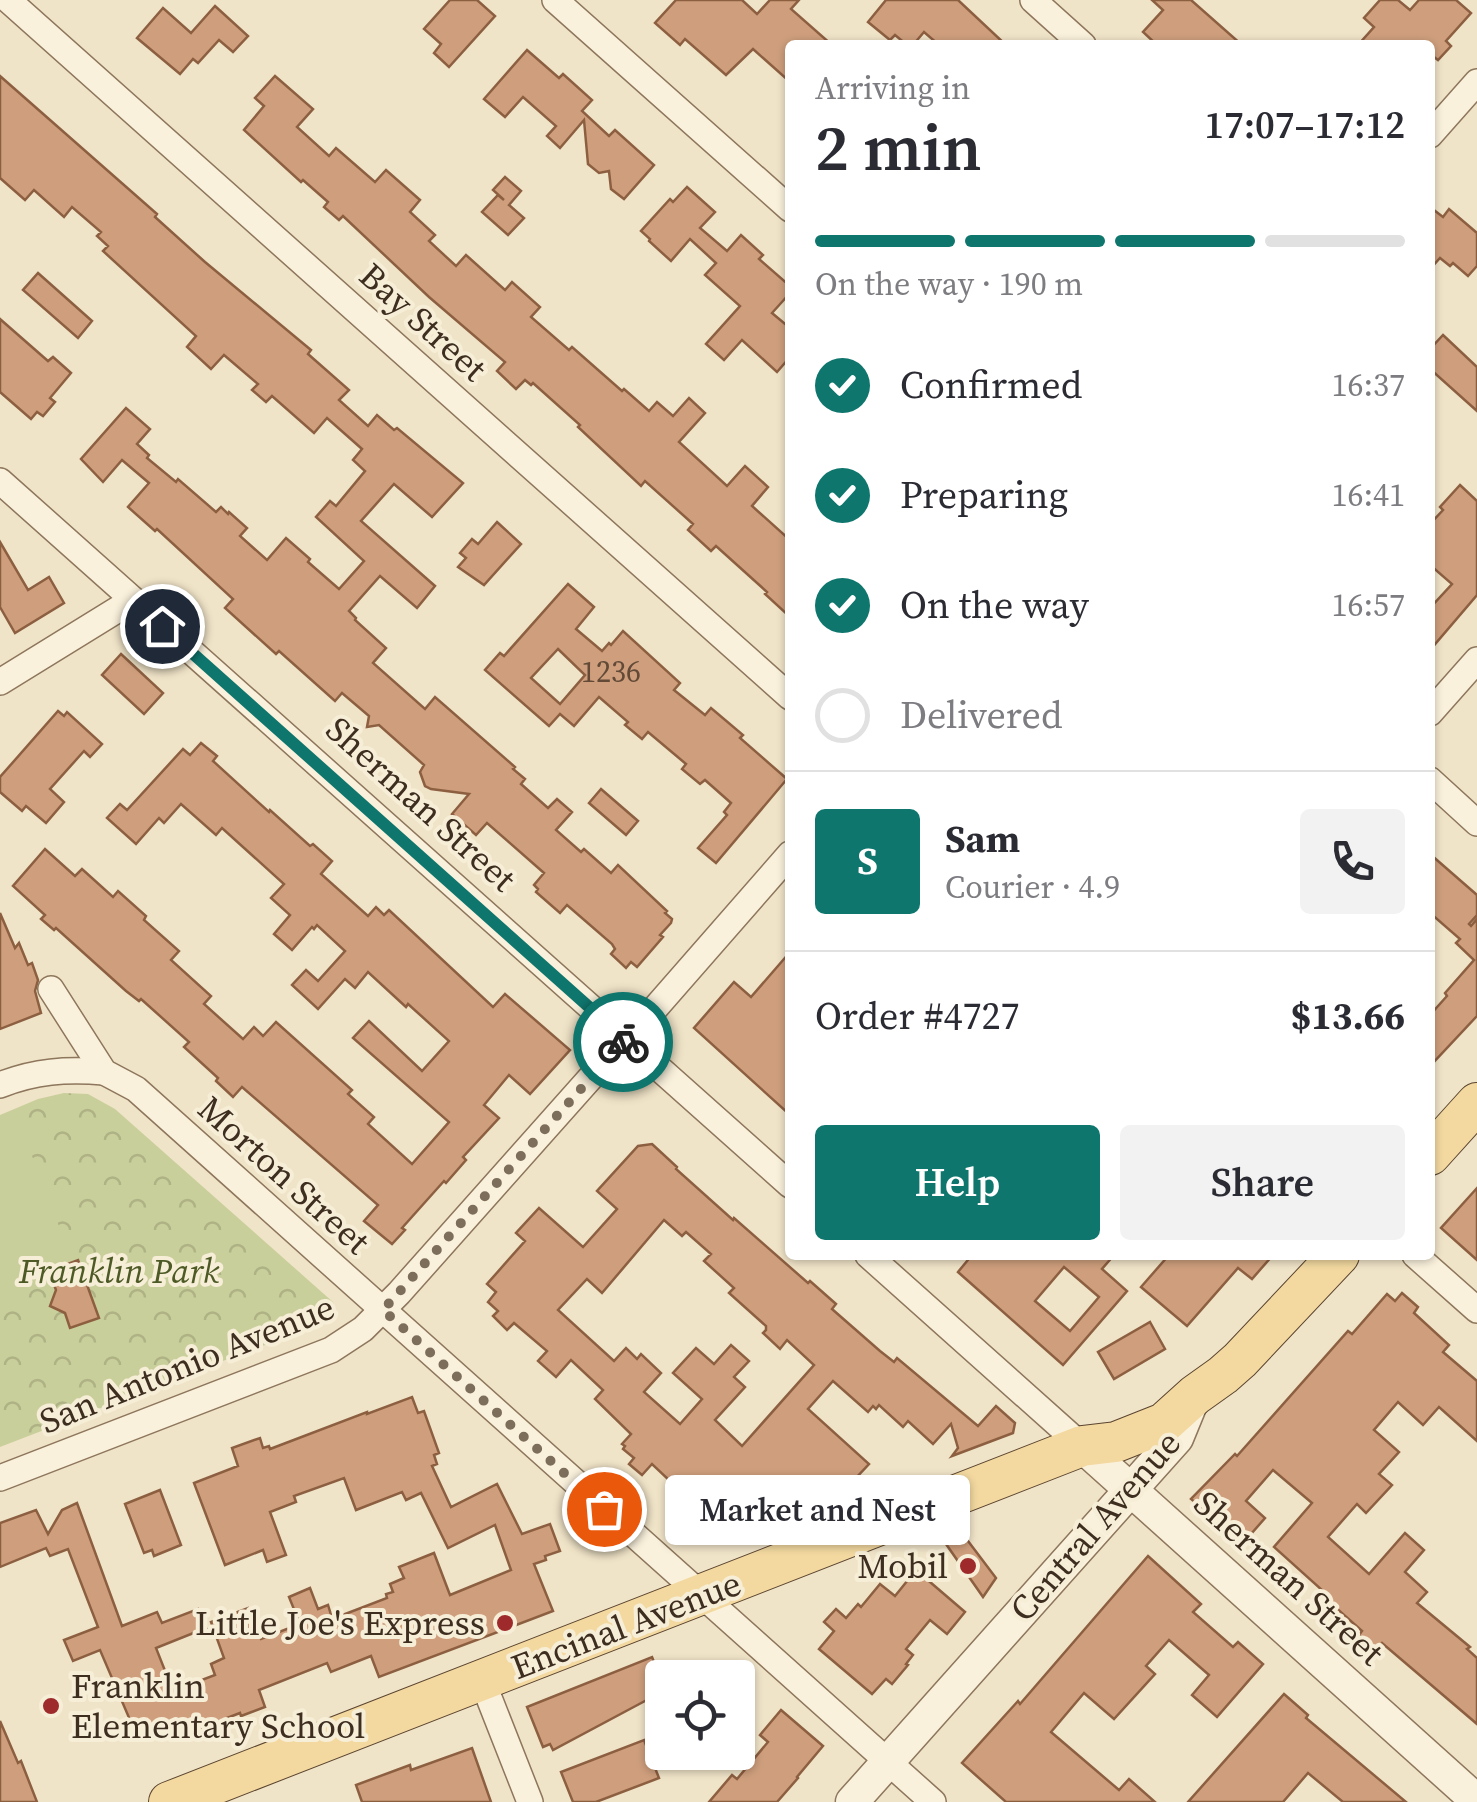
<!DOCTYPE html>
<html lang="en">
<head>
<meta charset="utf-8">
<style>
  body { margin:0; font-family:"Source Serif 4",serif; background:#f2f2f3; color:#2b2b33; height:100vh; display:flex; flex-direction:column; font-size:38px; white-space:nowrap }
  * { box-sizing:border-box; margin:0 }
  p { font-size:32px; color:#7c7c81 }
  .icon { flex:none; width:55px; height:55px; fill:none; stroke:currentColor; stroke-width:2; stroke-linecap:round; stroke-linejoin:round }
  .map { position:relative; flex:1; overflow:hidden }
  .side { position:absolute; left:785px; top:40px; width:650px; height:1220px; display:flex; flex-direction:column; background:#fff; border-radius:10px; box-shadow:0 2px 8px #0004 }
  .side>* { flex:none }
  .buttons { position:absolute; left:645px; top:1660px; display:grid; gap:20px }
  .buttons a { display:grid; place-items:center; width:110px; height:110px; border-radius:10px; background:#fff; box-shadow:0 2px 8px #0004; font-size:50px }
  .pin { position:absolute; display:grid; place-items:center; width:85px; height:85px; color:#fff; margin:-42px; border:5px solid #fff; border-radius:50%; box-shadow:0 2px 10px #0007 }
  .courier { position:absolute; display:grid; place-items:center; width:100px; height:100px; margin:-50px; border:8px solid #0f766e; border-radius:50%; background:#fff; color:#222; box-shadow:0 2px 12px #0007 }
  .bubble { position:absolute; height:70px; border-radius:10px; background:#fff; box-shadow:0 2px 8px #0004; font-size:32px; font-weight:600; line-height:70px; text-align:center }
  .summary em { font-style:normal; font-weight:600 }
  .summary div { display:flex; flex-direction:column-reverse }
  .summary { display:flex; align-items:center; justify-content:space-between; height:170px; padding:0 30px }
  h1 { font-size:65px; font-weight:600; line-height:75px }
  .bar { display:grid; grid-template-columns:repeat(4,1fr); gap:15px 10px; align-content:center; height:120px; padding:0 30px }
  .bar i { height:12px; border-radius:8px; background:#e1e1e2 }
  .bar .selected { background:#0f766e }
  .bar p { grid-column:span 4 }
  .line { display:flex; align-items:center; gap:25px; padding:0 30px; border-top:2px solid #e1e1e2 }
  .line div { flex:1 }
  .round { display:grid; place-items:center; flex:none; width:105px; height:105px; border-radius:10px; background:#f2f2f3 }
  ol { padding:0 30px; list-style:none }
  li { display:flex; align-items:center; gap:30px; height:110px }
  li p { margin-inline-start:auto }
  li .icon { padding:10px; border-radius:50%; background:#0f766e; color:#fff; stroke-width:4 }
  li:last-child { color:#7c7c81 }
  li i { width:55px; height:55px; border:5px solid #e1e1e2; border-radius:50% }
  .cta { display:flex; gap:20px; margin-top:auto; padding:20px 30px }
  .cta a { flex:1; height:115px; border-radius:10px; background:#0f766e; color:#fff; font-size:40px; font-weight:600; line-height:115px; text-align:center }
  .cta a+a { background:#f2f2f3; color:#2b2b33 }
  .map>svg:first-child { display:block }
  .park { fill:url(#park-crowns) }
  .garden { fill:#c9cf9b }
  .building { fill:#cf9f7d; stroke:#8d5f41; stroke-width:2.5; fill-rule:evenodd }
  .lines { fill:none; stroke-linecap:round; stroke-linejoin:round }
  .minor-casing { stroke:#8d765c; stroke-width:28 }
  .tertiary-casing { stroke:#8d765c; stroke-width:35 }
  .primary-casing { stroke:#5b4430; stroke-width:42 }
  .minor { stroke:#faf1dc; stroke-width:25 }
  .tertiary { stroke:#faf1dc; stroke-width:32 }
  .primary { stroke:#f3d9a0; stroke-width:40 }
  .done { stroke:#7c6e5b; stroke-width:10; stroke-dasharray:0 18 }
  .route { stroke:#0f766e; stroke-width:12 }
  .poi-dot { fill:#9e2a2b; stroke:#f7eed8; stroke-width:4 }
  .labels { text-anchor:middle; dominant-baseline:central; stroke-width:8; stroke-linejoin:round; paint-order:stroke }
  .number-label { font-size:30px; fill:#624a37 }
  .street-label { font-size:35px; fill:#3d2e20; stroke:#f7eed8 }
  .park-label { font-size:35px; font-style:italic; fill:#4d5a26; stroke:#f7eed8 }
  .poi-label { font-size:35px; fill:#3d2e20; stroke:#f7eed8; text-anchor:end }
</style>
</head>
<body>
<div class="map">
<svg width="1477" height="1802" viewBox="0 0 1477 1802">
  <defs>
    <pattern id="park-crowns" width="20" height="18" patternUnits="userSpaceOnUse" patternTransform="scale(2.5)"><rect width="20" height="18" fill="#c9cf9b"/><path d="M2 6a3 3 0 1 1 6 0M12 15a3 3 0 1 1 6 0" fill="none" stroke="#aeb285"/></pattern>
  </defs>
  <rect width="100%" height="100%" fill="#f0e4c8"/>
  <!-- park -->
  <path class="park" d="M64,1093l24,1 27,15 218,193c3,10 2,13 -6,19l-327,126v-332l38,-16z"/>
  <!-- garden -->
  <path class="garden" d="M19,1122l51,133 -40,15 -13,26 -17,7v-173z"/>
  <!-- building -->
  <g class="building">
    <path d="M450,0h27l18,16 -46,51 -15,-14 7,-9 -17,-15z"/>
    <path d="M676,0h66l15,14 13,-14h29l-8,9 41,36h-42v37l-37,-33 -27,26 -41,-36 -5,6 -25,-22z"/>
    <path d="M886,0h72l48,45h-67l-15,-13 -11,13h-6l-12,-10 -5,5 -22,-18z"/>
    <path d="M1152,0h39l51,45h-85l-14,-13 20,-22z"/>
    <path d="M1380,0h18l12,10 9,-10h37l15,13 -25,28 5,5 -13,14 -8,-6v-9h-72l16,-18 -10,-9z"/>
    <path d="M215,6l33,30 -15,16 -14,-12 -21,23 -5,-4 -13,15 -43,-36 26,-30 28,25z"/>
    <path d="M527,50l32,28 4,-4 29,26 -10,11 27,25 6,-6 39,35 -30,34 -13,-10 -2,-18 -10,2 -11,-9 -4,-44 -24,28 -13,-12 9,-10 -33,-29 -18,20 -21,-18z"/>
    <path d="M0,76l157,138 -2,3 50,45 106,88 -3,4 41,36 -10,10 29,26 9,-11 17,15 3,-2 66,55 -31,34 -38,-33 -33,37 74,65 -18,22 -37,-32 -31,35 7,7 -1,2 31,28 -13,15 52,46 10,-12 80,70 -2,2 12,10 -4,5 27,24 9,-9 15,13 -16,18 25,22 3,-3 27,24 7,-8 49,46 -2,2 7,6 -1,4 -11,12 3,2 -26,30 -6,-5 -5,6 -15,-14 4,-5 -3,-5 -45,-39 -7,8 -24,-21 2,-3 -4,-4 10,-12 -57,-50 -11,12 -24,-21 17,-20 -38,-5 -6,-3 -5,-14 4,-7 -45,-40 -12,2 2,-11 -27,-23 -7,8 -56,-50 -3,3 -51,-46 8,-9 -76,-70 -2,2 -27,-24 21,-24 -27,-23 -19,22 -22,-23 45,-51 24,21 -13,15 12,11 -2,3 29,24 2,-3 38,33 5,-5 7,7 1,-2 18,16 -7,8 27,24 19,-22 24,21 -2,3 31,27 25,-28 -48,-44 14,-16 6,5 29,-35 -12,-11 9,-11 -35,-31 -13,15 -42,-37 -6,6 -14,-12 6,-6 -34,-29 -13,14 -24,-22 9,-11 -93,-85 5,-5 -11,-10 4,-4 -29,-25 -8,10 -30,-27 -9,10 -25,-22z"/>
    <path d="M275,76l38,33 -16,18 32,29 7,-8 39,34 11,-12 34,30 -10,12 25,23 -6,6 27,25 10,-11 39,35 7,-8 28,25 -9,10 38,33 3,-3 50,44 2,-2 25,22 8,-9 16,14 16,-18 16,15 -26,29 48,44 18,-20 23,21 -16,19 38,34v77l-25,-23 2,-2 -51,-46 -5,5 -23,-21 5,-6 -48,-43 -4,5 -63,-59 2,-2 -47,-42 -2,2 -6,-5 -9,9 -19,-18 8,-9 -76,-65 -86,-81 -4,4 -15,-13 4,-5 -25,-22 -2,2 -57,-52 20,-24 -9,-8z"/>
    <path d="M505,177l16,14 -12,14 15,13 -16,17 -26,-23 16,-17 6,5 -11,-10z"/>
    <path d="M687,187l28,25 -15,16 27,23 14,-16 22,20 -4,4 31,27v7l-18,20 18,15v29l-13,15 -35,-32 -18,20 -18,-16 34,-38 -35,-31 11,-12 -26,-24 -19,22 -22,-20 1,-2 -9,-8 29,-32 3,3z"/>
    <path d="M1430,207l13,10 6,-8 28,24v33l-9,10 -15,-13 -3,3 -10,-8 -10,11z"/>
    <path d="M38,273l54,48 -14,17 -55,-48z"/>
    <path d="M0,319l48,42 5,-4 18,16 -21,25 5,4 -12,14 -6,-4 -6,7 -31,-27z"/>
    <path d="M1443,335l34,32v44l-47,-42v-20z"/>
    <path d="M1460,485l17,16v94l-47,55v-42l22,-24 -22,-19v-41l13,-14 -3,-3z"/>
    <path d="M497,522l24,22 -37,41 -26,-18 8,-9 -6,-5 12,-14 6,5z"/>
    <path d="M0,542l28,48 21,-13 15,26 -49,30 -15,-26z"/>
    <path d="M568,584l26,23 -18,22 26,22 7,-8 2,2 12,-14 57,52 -6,7 31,25 6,-7 32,27 -3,3 47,41 -71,84 -18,-15 29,-33 -3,-3 7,-9 -26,-23 -5,4 -18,-15 4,-5 -38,-32 -6,7 -17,-14 3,-3 -29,-25 -25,29 -14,-12 -11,12 -64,-56 15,-17 4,3zM558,649l27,26 -25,29 -29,-26z"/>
    <path d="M121,654l42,39 -19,21 -42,-39z"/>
    <path d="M58,711l6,5 3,-4 35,32 -12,13 -6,-6 -34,38 14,13 -18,21 -20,-17 -4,5 -22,-19v-15z"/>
    <path d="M201,743l16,13 -4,5 56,51 1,-2 40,36 3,-2 19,17 -11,13 47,42 8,-9 8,8 5,-5 104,97 12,-13 65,56 -40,44 -21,-19 -25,30 15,13 -36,39 3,3 -20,23 -2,-2 -42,47 3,2 -13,14 -28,-23 14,-16 -136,-118 -9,10 -17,-16 2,-3 -34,-31 5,-5 -48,-43 -2,2 -13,-10 -70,-63 -2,2 -13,-11 4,-4 -32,-29 32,-37 30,27 7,-7 31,28 5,-6 28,25 -2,4 35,31 -8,9 40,36 -7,8 39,35 11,-12 9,9 13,-14 76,68 -4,4 26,23 -6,7 44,40 37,-42 -96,-84 16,-17 53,50 27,-30 -41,-37 -2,3 -38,-35 -13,16 -10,-9 -27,30 -26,-24 14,-15 12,11 27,-30 -28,-26 -3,4 -2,-2 -20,23 -18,-16 16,-19 -19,-17 13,-14 -62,-56 -6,7 -35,-31 -17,19 -5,-5 -23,26 -29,-26 13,-14 7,6 56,-61 7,6z"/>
    <path d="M601,789l37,32 -12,14 -37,-32z"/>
    <path d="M1430,854l47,41v20l-8,9 2,2 6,-7v97l-47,50v-51l17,-19 -2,-3 29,-33 -18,-17 4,-4 -30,-26z"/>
    <path d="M0,913l15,35 4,-5 9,22 4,-2 6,17 -3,11 6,22 -41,16z"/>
    <path d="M790,952v163l-96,-87 40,-46 17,15z"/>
    <path d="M652,1144l25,23 -1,2 57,51 1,-2 74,65 2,-2 26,23 -4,5 48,42 14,11 3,-4 81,68 18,-20 19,17 -2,10 -61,23 6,-8 -7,-24 -18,20 -25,-23 -5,6 -24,-22 -3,4 -3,-3 -5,6 -35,-31 -25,28 61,55 -16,17 -4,-3 -20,23 -3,-3 -8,9 -12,-10 -22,18 -13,-17 -24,19 -2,-3 -14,11 -31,-39 -11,13 -37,-35 -10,11 -13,-11 5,-6 -11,-9 2,-3 -3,-2 9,-10 -36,-35 8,-9 -32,-30 -15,17 -18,-16 9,-10 -33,-28 -7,7 -14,-14 5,-5 -10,-9 8,-10 -9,-8 38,-43 -9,-8 23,-25 44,39 34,-38 -20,-18 41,-45zM664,1220l18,16 4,-4 25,22 -7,7 30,27 -5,5 37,33v4l-3,3 17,16 7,-9 27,25 -72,81 -27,-26 30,-33 -11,-10 15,-16 -18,-16 -17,19 -18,-16 -23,25 29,26 -22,25 -36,-32 17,-19 -20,-19 -4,5 -11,-11 -12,13 -56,-51 29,-31 15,14z"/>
    <path d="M1477,1188v72l-36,-32z"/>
    <path d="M972,1255h142l-12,14 25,22 -64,74 -105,-93zM1064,1267l35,30 -29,34 -35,-30z"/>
    <path d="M1169,1255h104l-21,24 -14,-11 -51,58 -46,-39z"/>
    <path d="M78,1260l21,58 -29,10 -5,-15 -15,-7 6,-16 -7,-19z"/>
    <path d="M1402,1293l16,14 -4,6 35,32 -6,7 34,29v60l-38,-34 -16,18 -25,-23 -24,28 25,22 -20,22 13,11 -26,28 -9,-9 -29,33 41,37 36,-41 19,17 -19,22 22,20 -10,11 53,44 -3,2 10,9v66l-95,-81 -6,7 -17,-15 3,-4 -27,-24 -6,5 -15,-13 8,-9 -48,-43 38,-44 -39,-33 -27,31 19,17 -20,23 -5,-3 -2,1 -47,-40 44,-45 2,2 111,-125 4,3 35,-40 8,7z"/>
    <path d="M1150,1322l15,27 -51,30 -16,-27z"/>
    <path d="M412,1397l6,16 6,-2 15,42 -5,2 3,9 -5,2 19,41 46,-23 25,50 28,-10 10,27 -15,5 1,4 -12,4 19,47 -174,66 -8,-21 -40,16 -4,-9 -68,27 6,17 -24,9 -1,-3 -57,22 -6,-15 -38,15 -3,-9 -3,1 -33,-77 -27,11 -9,-21 34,-13 -30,-78 -18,7 -4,-8 -46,19v-44l36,-13 12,24 14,-24 15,-7 45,123 35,-14 5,11 36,-14 8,19 -50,20 17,43 42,-16 -4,-11 13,-6 -13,-36 37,-14 13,31 39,-15 -11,-27 21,-9 8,21 10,-4 4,13 8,-2 47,-18 -1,-4 7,-2 -3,-8 14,-6 -5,-11 35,-14 16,42 61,-25 -16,-45 -47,23 -27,-55 -15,7 -4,-8 -46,18 -12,-32 -50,18 2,6 -26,10 16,43 -19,7 -4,-12 -38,15 -31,-82 44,-17 -6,-18 28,-10 3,10 6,-2 1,3 97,-37v2z"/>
    <path d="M160,1490l21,55 -27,11 -2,-6 -8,3 -19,-49z"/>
    <path d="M965,1537l31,41 -13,19 -37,-53z"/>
    <path d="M1148,1556l53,48 -8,8 40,35 5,-5 25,22 -46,53 -25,-22 17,-20 -40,-35 -23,26 9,8 -41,45 -30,-26 -33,39 68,58 10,-11 26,23h-149l-44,-39 56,-62 2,3z"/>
    <path d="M916,1570l49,42 -18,22 -17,-14 -24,29 7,6 -7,9 2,1 -16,19 -6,-5 -14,15 -53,-45 15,-18 -10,-9 12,-13 10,9 12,-14 3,3 19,-23 15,12z"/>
    <path d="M652,1657l8,20 -8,3 6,14 -105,56 -3,-6 -7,3 -16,-40z"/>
    <path d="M1284,1694l24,21 -2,3 100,84h-63l-35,-29 -25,29h-95z"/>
    <path d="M781,1710l42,36 -26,31 1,1 -21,24h-68l23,-27 5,4 31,-37 -8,-7z"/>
    <path d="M0,1721l18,42 3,-2 16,41h-37z"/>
    <path d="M644,1740l15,38 -63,24h-23l-12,-30z"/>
    <path d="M472,1748l19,54h-129l-6,-17 54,-20 1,5z"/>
  </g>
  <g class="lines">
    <defs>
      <g id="minor">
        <path d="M8,0l782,697"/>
        <path d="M555,0l235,209"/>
        <path d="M1033,0l50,45"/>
        <path d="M1430,135l47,-53"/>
        <path d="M0,481l790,704"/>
        <path d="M0,682l133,-82"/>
        <path d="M1430,713l47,-53"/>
        <path d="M1430,780l47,43"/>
        <path d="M51,989l53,83 32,17 797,713"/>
        <path d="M0,1085c35,-14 66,-16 104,-13"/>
        <path d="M868,1255l214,191"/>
        <path d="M1415,1255l62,55"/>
        <path d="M0,1478l331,-128 32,-21 36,-36 210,-236 35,-36 146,-167"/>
        <path d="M482,1680l48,122"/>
      </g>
      <g id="tertiary">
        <path d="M1082,1446l395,355"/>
        <path d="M852,1802l325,-364 16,-39"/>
      </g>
      <g id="primary">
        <path d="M1430,1155l47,-52"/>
        <path d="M169,1802l913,-356 34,-4 48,-19 31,-28 28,-20 17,-15 99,-105"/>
      </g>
    </defs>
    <!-- minor casing -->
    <use href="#minor" class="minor-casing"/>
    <!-- tertiary casing -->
    <use href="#tertiary" class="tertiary-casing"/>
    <!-- primary casing -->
    <use href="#primary" class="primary-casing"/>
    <!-- minor -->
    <use href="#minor" class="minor"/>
    <!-- tertiary -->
    <use href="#tertiary" class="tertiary"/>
    <!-- primary -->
    <use href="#primary" class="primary"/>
  </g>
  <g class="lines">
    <!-- done -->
    <path class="done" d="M604,1509l-221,-199 240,-268"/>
    <!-- route -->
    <path class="route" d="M162,626l464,414 -3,2"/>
  </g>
  <!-- markers -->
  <g class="poi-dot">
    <circle cx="968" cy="1566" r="10"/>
    <circle cx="505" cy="1623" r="10"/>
    <circle cx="51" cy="1706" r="10"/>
  </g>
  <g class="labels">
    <!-- number labels -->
    <g class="number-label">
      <text x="611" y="671">1236</text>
    </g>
    <!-- street labels -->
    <g class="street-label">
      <text transform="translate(423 322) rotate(42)">Bay Street</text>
      <text transform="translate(421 804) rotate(42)">Sherman Street</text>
      <text transform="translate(284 1175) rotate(42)">Morton Street</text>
      <text transform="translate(187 1364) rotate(-22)">San Antonio Avenue</text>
      <text transform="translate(1095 1526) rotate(-49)">Central Avenue</text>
      <text transform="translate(1289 1578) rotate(42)">Sherman Street</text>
      <text transform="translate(626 1625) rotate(-21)">Encinal Avenue</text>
    </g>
    <!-- park labels -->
    <g class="park-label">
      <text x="119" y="1271">Franklin Park</text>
    </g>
    <!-- poi labels -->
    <g class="poi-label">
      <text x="948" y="1566">Mobil</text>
      <text x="485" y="1623">Little Joe's Express</text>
      <text x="71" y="1686" text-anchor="start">Franklin<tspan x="71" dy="40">Elementary School</tspan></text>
    </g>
  </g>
</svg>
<div class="buttons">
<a><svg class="icon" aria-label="locate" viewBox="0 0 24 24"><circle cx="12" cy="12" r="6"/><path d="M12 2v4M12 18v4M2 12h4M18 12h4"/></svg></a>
</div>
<div class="pin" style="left:604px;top:1509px;background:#ea580c"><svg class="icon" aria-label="bag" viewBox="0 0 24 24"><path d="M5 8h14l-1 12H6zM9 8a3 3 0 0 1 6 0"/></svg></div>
<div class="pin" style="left:162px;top:626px;background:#1f2937"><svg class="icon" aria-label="home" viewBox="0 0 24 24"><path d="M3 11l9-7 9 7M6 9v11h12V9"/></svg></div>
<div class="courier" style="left:623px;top:1042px"><svg class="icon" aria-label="bike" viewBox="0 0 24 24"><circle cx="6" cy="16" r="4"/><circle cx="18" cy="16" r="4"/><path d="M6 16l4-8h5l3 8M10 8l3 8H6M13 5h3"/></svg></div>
<div class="bubble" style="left:665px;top:1475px;width:305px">Market and Nest</div>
<section class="side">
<div class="summary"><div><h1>2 min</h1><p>Arriving in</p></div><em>17:07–17:12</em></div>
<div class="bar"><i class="selected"></i><i class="selected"></i><i class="selected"></i><i></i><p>On the way · 190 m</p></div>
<ol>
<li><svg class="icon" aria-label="check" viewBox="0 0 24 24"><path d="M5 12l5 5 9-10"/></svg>Confirmed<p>16:37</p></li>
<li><svg class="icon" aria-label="check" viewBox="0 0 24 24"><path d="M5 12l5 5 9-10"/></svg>Preparing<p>16:41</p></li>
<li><svg class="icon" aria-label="check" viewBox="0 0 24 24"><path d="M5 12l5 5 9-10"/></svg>On the way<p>16:57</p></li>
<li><i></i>Delivered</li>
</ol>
<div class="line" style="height:180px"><b class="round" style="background:#0f766e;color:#fff">S</b><div><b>Sam</b><p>Courier · 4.9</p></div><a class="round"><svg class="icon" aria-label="phone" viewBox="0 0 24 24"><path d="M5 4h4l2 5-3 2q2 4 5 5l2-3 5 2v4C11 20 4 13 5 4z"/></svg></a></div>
<div class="line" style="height:130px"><div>Order #4727</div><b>$13.66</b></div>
<div class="cta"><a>Help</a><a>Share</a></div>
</section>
</div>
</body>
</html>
